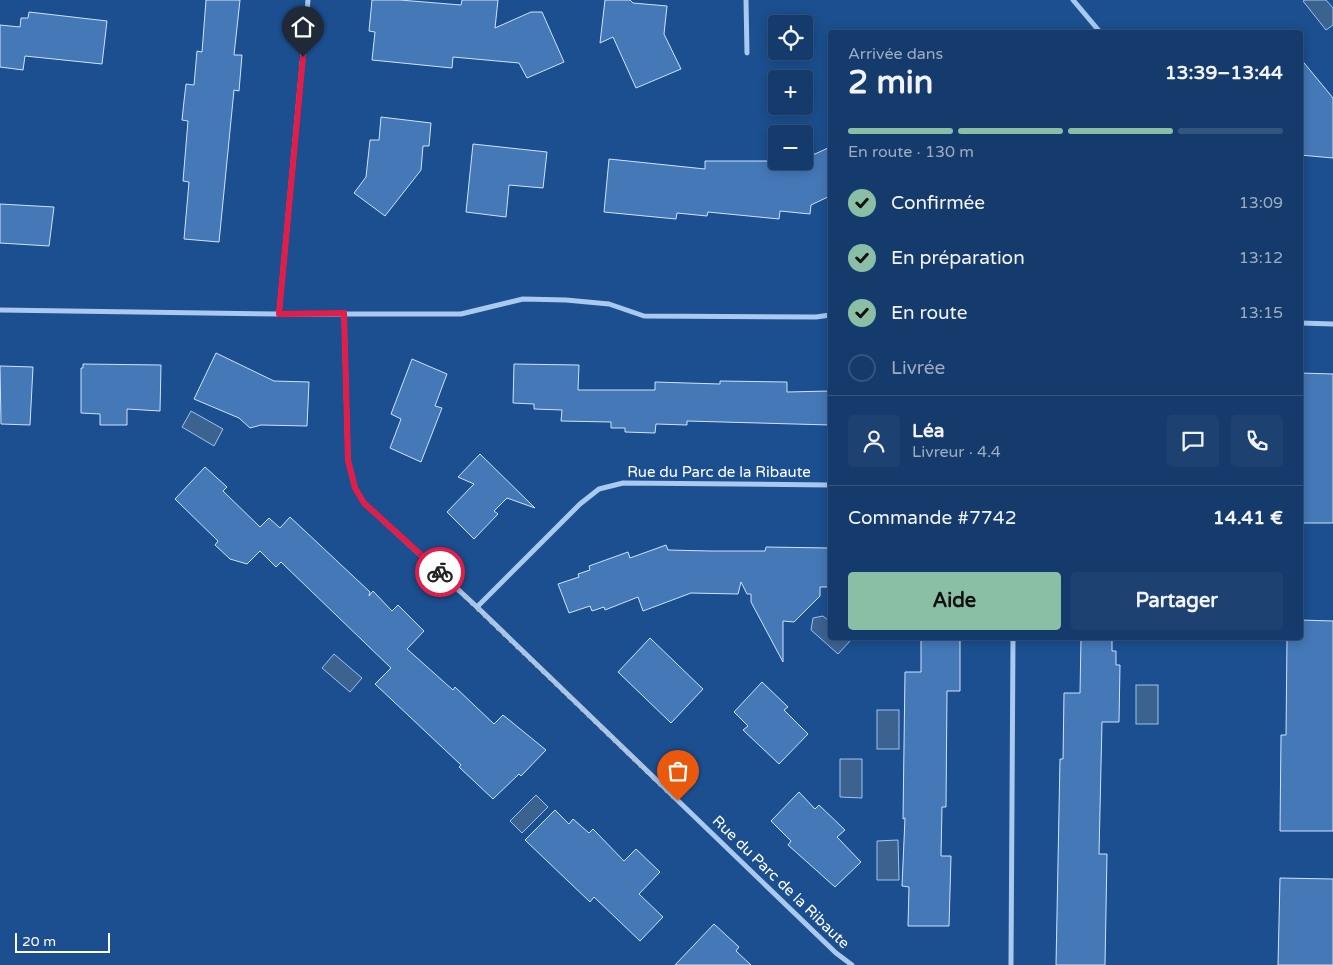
<!DOCTYPE html>
<html lang="fr">
<head>
<meta charset="utf-8">
<style>
  body { margin:0; font-family:"Varela Round",sans-serif; background:#1d4271; color:#f1f3f6; height:100vh; display:flex; flex-direction:column; font-size:19px; white-space:nowrap }
  * { box-sizing:border-box; margin:0 }
  p { font-size:16px; color:#9dadc1 }
  .icon { flex:none; width:28px; height:28px; fill:none; stroke:currentColor; stroke-width:2; stroke-linecap:round; stroke-linejoin:round }
  .map { position:relative; flex:1; overflow:hidden }
  .details { position:absolute; left:828px; top:30px; width:475px; height:610px; display:flex; flex-direction:column; background:#143b6b; border-radius:5px; box-shadow:0 2px 12px #0003,0 0 0 1px #33557e }
  .details>* { flex:none }
  .fabs { position:absolute; left:768px; top:15px; display:grid; gap:10px }
  .fabs a { display:grid; place-items:center; width:45px; height:45px; border-radius:5px; background:#143b6b; box-shadow:0 2px 12px #0003,0 0 0 1px #33557e; font-size:25px }
  .scale { position:absolute; left:15px; bottom:12px; width:95px; box-sizing:border-box; padding-left:5px; border:2px solid #fff; border-top:0; font-size:14px; line-height:18px; white-space:nowrap; color:#fff; -webkit-text-stroke:4px #1b4f8f; paint-order:stroke }
  .pin { position:absolute; display:grid; place-items:center; width:42px; height:42px; color:#fff; margin:-51px -21px; border-radius:50% 50% 50% 0; rotate:-45deg; box-shadow:0 0 5px #0007 }
  .pin .icon { rotate:45deg }
  .courier { position:absolute; display:grid; place-items:center; width:50px; height:50px; margin:-25px; border:4px solid #e11d48; border-radius:50%; background:#fff; color:#222; box-shadow:0 1px 6px #0007 }
  .head em { font-style:normal; font-weight:700 }
  .head div { display:flex; flex-direction:column-reverse }
  .head { display:flex; align-items:center; justify-content:space-between; height:85px; padding:0 20px }
  h1 { font-size:32px; font-weight:700; line-height:38px }
  .bar { display:grid; grid-template-columns:repeat(4,1fr); gap:8px 5px; align-content:center; height:60px; padding:0 20px }
  .bar i { height:6px; border-radius:4px; background:#33557e }
  .bar .active { background:#8abfa5 }
  .bar p { grid-column:span 4 }
  .line { display:flex; align-items:center; gap:12px; padding:0 20px; border-top:1px solid #33557e }
  .line div { flex:1 }
  .round { display:grid; place-items:center; flex:none; width:52px; height:52px; border-radius:5px; background:#1d4271 }
  ol { padding:0 20px; list-style:none }
  li { display:flex; align-items:center; gap:15px; height:55px }
  li p { margin-inline-start:auto }
  li .icon { padding:5px; border-radius:50%; background:#8abfa5; color:#111; stroke-width:4 }
  li:last-child { color:#9dadc1 }
  li i { width:28px; height:28px; border:2px solid #33557e; border-radius:50% }
  .action { display:flex; gap:10px; margin-top:auto; padding:10px 20px }
  .action a { flex:1; height:58px; border-radius:5px; background:#8abfa5; color:#111; font-size:20px; font-weight:700; line-height:58px; text-align:center }
  .action a+a { background:#1d4271; color:#f1f3f6 }
  .map>svg:first-child { display:block }
  .water { fill:#3c6290; stroke:#9cc4f0 }
  .building { fill:#4478b7; stroke:#cfe3fa }
  .lines { fill:none; stroke-linecap:round; stroke-linejoin:round }
  .street { stroke:#a9c9ee; stroke-width:5 }
  .done { stroke:#afc1d8; stroke-width:5; stroke-dasharray:0 9 }
  .route { stroke:#e11d48; stroke-width:6 }
  .labels { text-anchor:middle; dominant-baseline:central; stroke-width:4.5; stroke-linejoin:round; paint-order:stroke }
  .street-label { font-size:15px; fill:#fff; stroke:#1b4f8f }
</style>
</head>
<body>
<div class="map">
<svg width="1333" height="965" viewBox="0 0 1333 965">
  <rect width="100%" height="100%" fill="#1b4f8f"/>
  <!-- water -->
  <g class="water">
    <path d="M1305,0h21l7,8v17l-7,5 -23,-29z"/>
    <path d="M191,411l32,18 -9,17 -32,-19z"/>
    <path d="M823,616l7,6v16h17l3,3 -12,13 -27,-24 2,-12z"/>
    <path d="M334,654l28,24 -12,14 -28,-24z"/>
    <rect x="1136" y="685" width="22" height="39"/>
    <rect x="877" y="710" width="22" height="39"/>
    <path d="M840,759h22v39l-22,-1z"/>
    <path d="M536,795l12,12 -26,26 -12,-12z"/>
    <path d="M898,840l1,40h-22v-39z"/>
  </g>
  <!-- building -->
  <g class="building">
    <path d="M206,0h34l-6,55h8l-3,36 -5,-1 -15,152 -35,-3 5,-57 -6,-1 5,-60 -6,-1 2,-19 2,-17 8,1 3,-34 5,1z"/>
    <path d="M372,0h28l61,5 1,-5h36l-3,28 36,-16h11l22,50 -37,16 -8,-15 -66,-6 -1,11 -80,-8 3,-28 -6,-1z"/>
    <path d="M605,0h25l3,3 34,3 -3,28 17,35 -45,19 -23,-51 -13,6z"/>
    <path d="M29,12l78,9 -5,43 -77,-8 -2,14 -23,-3v-42l20,2 1,-9h7z"/>
    <path d="M1300,58l33,40v60l-33,-3z"/>
    <path d="M381,117l50,6 -2,23h-6l-2,24 -36,46 -31,-23 12,-16 4,-37h9z"/>
    <path d="M473,144l74,8 -4,36 -34,-3 -3,32 -40,-5z"/>
    <path d="M830,147v49l-19,9 -1,9 -30,-3 -1,8 -71,-7 -1,4 -30,-3 -1,6 -72,-7 5,-53 96,10v-8h99v-8l11,1z"/>
    <path d="M0,204l54,3 -5,39 -49,-3z"/>
    <path d="M216,353l58,28 35,1 -2,44 -46,-1 -11,3 -11,-10 -45,-19z"/>
    <path d="M412,359l35,15 -12,32 7,2 -21,54 -31,-14 11,-29 -10,-5z"/>
    <path d="M83,364l78,1 -1,46 -33,-2v16h-27v-11l-19,-1v-45h2z"/>
    <path d="M514,364l65,1 -1,25h77v-8l65,2v-3l67,1v10l43,-1v34l-143,-4v4l-31,-1 -1,9 -30,-1v-4h-14v-6l-50,-1 1,-11 -28,-1v-5l-21,-1z"/>
    <path d="M0,366l33,1 -3,58 -29,-1z"/>
    <path d="M1300,373l33,1v149h-33z"/>
    <path d="M480,454l55,54 -28,-10 -13,13 4,3 -24,25 -27,-27 27,-28 -16,-7z"/>
    <path d="M205,467l22,20 -4,4 37,36 9,-9 11,10 10,-11 80,75 -1,4 4,-5 19,20 6,-6 26,26 -17,18 46,41 2,-3 39,37 9,-9 43,35 -25,26 -2,-2 -26,25 -34,-32 2,-2 -86,-81 16,-16 -110,-106 -5,5 -16,-16 -13,13 -17,-5 -15,-14 3,-4 -43,-42z"/>
    <path d="M666,545l2,5 43,1h54l1,-4 64,1v39h-10v9l-26,26 -11,-1v41l-32,-60v-8h-4l-6,-12 -3,12 -47,-1 -48,18 -5,-14 -33,13 -1,-3 -12,4 -2,-5 -21,7 -11,-29 21,-7 -1,-3 12,-4 -1,-4 39,-14 2,6z"/>
    <path d="M1300,620l33,1v210h-53l1,-96h5l1,-97h13z"/>
    <path d="M650,638l53,51 -32,34 -53,-51z"/>
    <path d="M921,638h39v53h-13l-1,116h-4l-1,49h10l-2,70h-41l1,-39 -7,-1 3,-68 -2,1 2,-147h16z"/>
    <path d="M1081,638h31v13h4v14h4l-1,57h-17l-3,132h8l-2,111h-49l4,-206h3l1,-66h16z"/>
    <path d="M762,682l26,25 -4,3 24,24 -29,30 -36,-34 5,-4 -14,-14z"/>
    <path d="M799,792l16,17 4,-4 26,25 -8,7 24,25 -26,25 -47,-42 3,-4 -20,-20z"/>
    <path d="M555,810l14,14 4,-5 16,14 4,-4 31,32 12,-12 24,23 -21,22 24,23 -23,24 -46,-44 -4,5 -65,-62z"/>
    <path d="M1280,878l53,1v86h-55z"/>
    <path d="M714,924l25,23 -3,4 15,14h-76z"/>
  </g>
  <g class="lines">
    <!-- street -->
    <g class="street">
      <path d="M746,0l1,53"/>
      <path d="M1073,0l27,32"/>
      <path d="M0,310l279,4h182l62,-15 43,1 43,4 35,12 172,1 14,-2"/>
      <path d="M344,313l4,147 7,28 9,15 113,104 359,346 16,12"/>
      <path d="M279,314l29,-314"/>
      <path d="M1300,323l33,1"/>
      <path d="M477,607l103,-103 19,-15 24,-6 207,2"/>
      <path d="M1011,965l2,-327"/>
    </g>
  </g>
  <g class="lines">
    <!-- done -->
    <path class="done" d="M440,572l238,229"/>
    <!-- route -->
    <path class="route" d="M303,57l-24,257 65,-1 4,147 7,28 9,15 76,69"/>
  </g>
  <g class="labels">
    <!-- street labels -->
    <g class="street-label">
      <text x="719" y="472">Rue du Parc de la Ribaute</text>
      <text transform="translate(781 882) rotate(44)">Rue du Parc de la Ribaute</text>
    </g>
  </g>
</svg>
<div class="fabs">
<a><svg class="icon" aria-label="locate" viewBox="0 0 24 24"><circle cx="12" cy="12" r="6"/><path d="M12 2v4M12 18v4M2 12h4M18 12h4"/></svg></a>
<a>+</a>
<a>−</a>
</div>
<div class="scale">20 m</div>
<div class="pin" style="left:678px;top:801px;background:#ea580c"><svg class="icon" aria-label="bag" viewBox="0 0 24 24"><path d="M5 8h14l-1 12H6zM9 8a3 3 0 0 1 6 0"/></svg></div>
<div class="pin" style="left:303px;top:57px;background:#1f2937"><svg class="icon" aria-label="home" viewBox="0 0 24 24"><path d="M3 11l9-7 9 7M6 9v11h12V9"/></svg></div>
<div class="courier" style="left:440px;top:572px"><svg class="icon" aria-label="bike" viewBox="0 0 24 24"><circle cx="6" cy="16" r="4"/><circle cx="18" cy="16" r="4"/><path d="M6 16l4-8h5l3 8M10 8l3 8H6M13 5h3"/></svg></div>
<section class="details">
<div class="head"><div><h1>2 min</h1><p>Arrivée dans</p></div><em>13:39–13:44</em></div>
<div class="bar"><i class="active"></i><i class="active"></i><i class="active"></i><i></i><p>En route · 130 m</p></div>
<ol>
<li><svg class="icon" aria-label="check" viewBox="0 0 24 24"><path d="M5 12l5 5 9-10"/></svg>Confirmée<p>13:09</p></li>
<li><svg class="icon" aria-label="check" viewBox="0 0 24 24"><path d="M5 12l5 5 9-10"/></svg>En préparation<p>13:12</p></li>
<li><svg class="icon" aria-label="check" viewBox="0 0 24 24"><path d="M5 12l5 5 9-10"/></svg>En route<p>13:15</p></li>
<li><i></i>Livrée</li>
</ol>
<div class="line" style="height:90px"><a class="round"><svg class="icon" aria-label="person" viewBox="0 0 24 24"><circle cx="12" cy="8" r="4"/><path d="M4 21q1-7 8-7t8 7"/></svg></a><div><b>Léa</b><p>Livreur · 4.4</p></div><a class="round"><svg class="icon" aria-label="chat" viewBox="0 0 24 24"><path d="M4 5h16v11H9l-5 4z"/></svg></a><a class="round"><svg class="icon" aria-label="phone" viewBox="0 0 24 24"><path d="M5 4h4l2 5-3 2q2 4 5 5l2-3 5 2v4C11 20 4 13 5 4z"/></svg></a></div>
<div class="line" style="height:65px"><div>Commande #7742</div><b>14.41 €</b></div>
<div class="action"><a>Aide</a><a>Partager</a></div>
</section>
</div>
</body>
</html>
